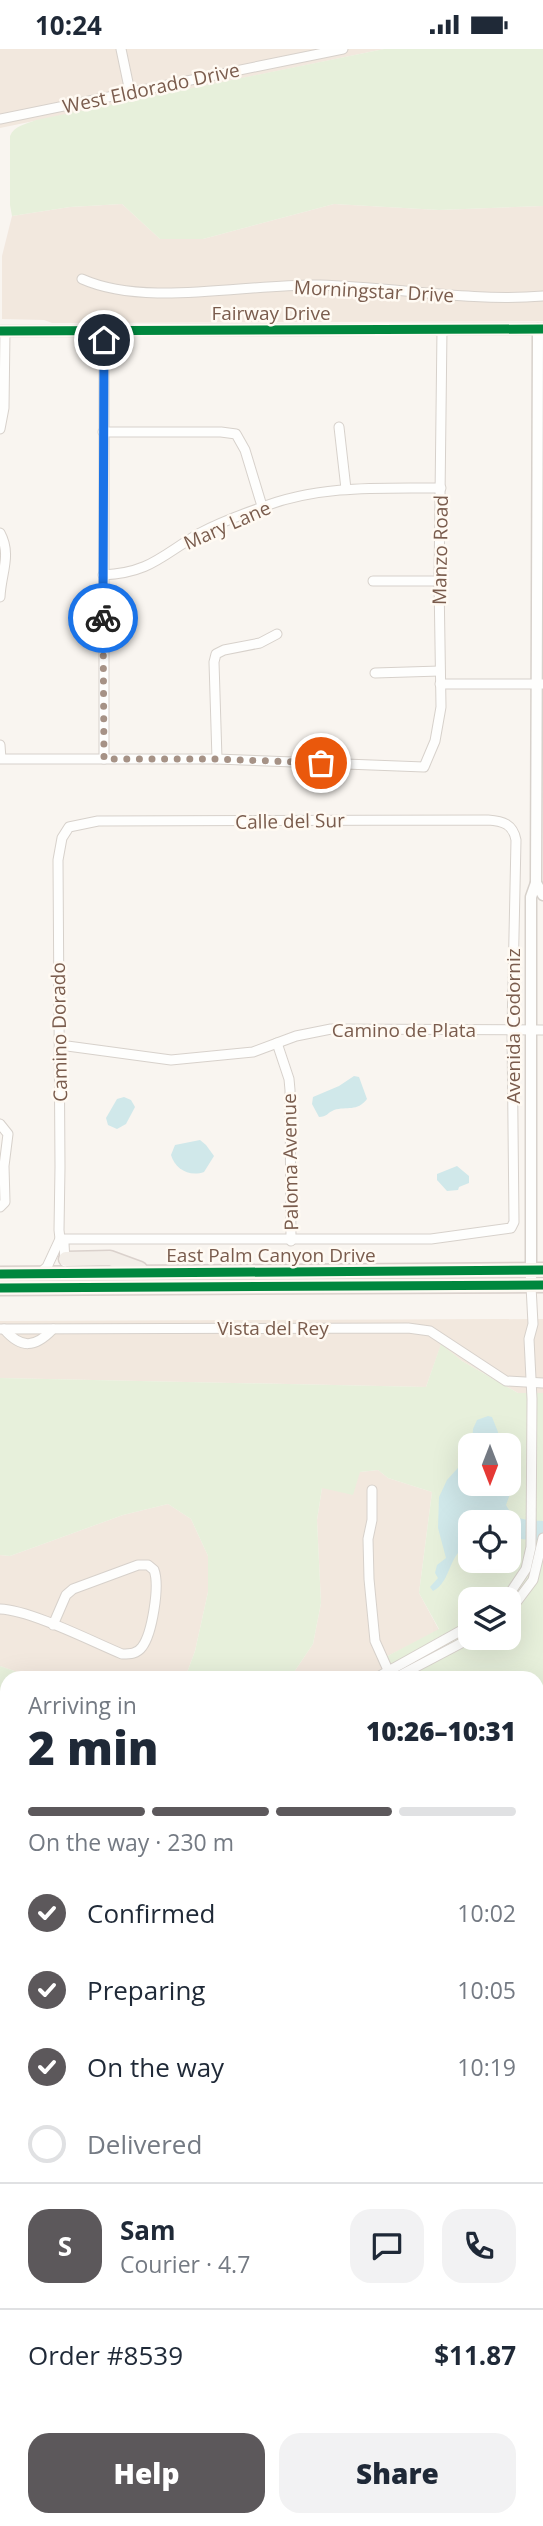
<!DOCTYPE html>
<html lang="en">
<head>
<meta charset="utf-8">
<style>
  body { margin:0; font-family:"Open Sans",sans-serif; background:#f2f2f3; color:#1f2937; height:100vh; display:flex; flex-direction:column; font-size:26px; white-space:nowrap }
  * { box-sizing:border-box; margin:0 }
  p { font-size:23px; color:#747a83 }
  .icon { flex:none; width:38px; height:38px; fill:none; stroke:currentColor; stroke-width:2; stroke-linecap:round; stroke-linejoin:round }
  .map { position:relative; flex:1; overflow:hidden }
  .side { position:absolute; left:0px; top:1622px; width:544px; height:856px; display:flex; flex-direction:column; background:#fff; border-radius:21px 21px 0 0; box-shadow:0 7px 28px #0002 }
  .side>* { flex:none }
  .needle { width:46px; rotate:180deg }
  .fabs { position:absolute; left:458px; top:1384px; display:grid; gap:14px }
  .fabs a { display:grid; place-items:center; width:63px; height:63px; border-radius:14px; background:#fff; box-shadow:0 7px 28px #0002; font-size:35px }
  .pin { position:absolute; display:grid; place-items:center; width:60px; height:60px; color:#fff; margin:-30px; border:4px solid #fff; border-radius:50%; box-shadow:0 2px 7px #0007 }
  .courier { position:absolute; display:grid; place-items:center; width:70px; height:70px; margin:-35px; border:5px solid #1a73e8; border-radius:50%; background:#fff; color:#222; box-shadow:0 2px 9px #0007 }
  .overview em { font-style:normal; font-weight:800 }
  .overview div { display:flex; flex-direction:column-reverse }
  .overview { display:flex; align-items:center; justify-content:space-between; height:119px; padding:0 28px }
  h1 { font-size:46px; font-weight:800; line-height:52px }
  .bar { display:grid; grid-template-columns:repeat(4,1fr); gap:10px 7px; align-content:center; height:84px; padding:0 28px }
  .bar i { height:9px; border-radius:5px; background:#e0e1e3 }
  .bar .active { background:#5c585b }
  .bar p { grid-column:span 4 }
  .line { display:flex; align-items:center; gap:18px; padding:0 28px; border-top:2px solid #e0e1e3 }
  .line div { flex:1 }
  .round { display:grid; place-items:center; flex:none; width:74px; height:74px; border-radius:21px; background:#f2f2f3 }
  ol { padding:0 28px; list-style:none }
  li { display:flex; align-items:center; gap:21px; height:77px }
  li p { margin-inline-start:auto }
  li .icon { padding:7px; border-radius:50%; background:#5c585b; color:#fff; stroke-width:4 }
  li:last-child { color:#747a83 }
  li i { width:38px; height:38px; border:4px solid #e0e1e3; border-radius:50% }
  .action { display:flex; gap:14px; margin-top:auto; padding:14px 28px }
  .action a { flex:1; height:80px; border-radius:21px; background:#5c585b; color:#fff; font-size:28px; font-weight:800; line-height:80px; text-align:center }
  .action a+a { background:#f2f2f3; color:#1f2937 }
  .status { display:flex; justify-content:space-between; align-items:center; height:49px; padding:0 35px; background:#fff; direction:ltr }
  .status svg { height:19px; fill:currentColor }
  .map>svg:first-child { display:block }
  .residential { fill:#f2e8de }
  .green { fill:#e7f0db; fill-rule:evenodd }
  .water { fill:#d0e8ea }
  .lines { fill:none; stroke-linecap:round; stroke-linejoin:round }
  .river { stroke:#d0e8ea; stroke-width:14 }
  .minor-casing { stroke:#d7d1cb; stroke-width:11 }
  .tertiary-casing { stroke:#d7d1cb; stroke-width:13 }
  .secondary-casing { stroke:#d9d2cb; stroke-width:15 }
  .primary-casing { stroke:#dad1cc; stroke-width:17 }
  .minor { stroke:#fefefd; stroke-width:9 }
  .tertiary { stroke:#fefefd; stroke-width:10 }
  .secondary { stroke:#fefefd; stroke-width:12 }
  .primary { stroke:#f3eee8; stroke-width:14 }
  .cycleway-casing { stroke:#fffaf3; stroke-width:13 }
  .cycleway { stroke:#00873e; stroke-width:9 }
  .done { stroke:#a69286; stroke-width:7; stroke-dasharray:0 12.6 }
  .route { stroke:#1a73e8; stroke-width:9 }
  .labels { text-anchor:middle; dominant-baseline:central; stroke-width:5; stroke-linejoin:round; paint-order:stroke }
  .street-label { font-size:19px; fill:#7a5c4d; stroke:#fffaf3 }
</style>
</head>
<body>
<div class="status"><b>10:24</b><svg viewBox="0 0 49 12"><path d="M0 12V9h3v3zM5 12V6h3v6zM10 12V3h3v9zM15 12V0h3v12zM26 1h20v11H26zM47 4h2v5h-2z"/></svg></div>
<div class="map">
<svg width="543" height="2477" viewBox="0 0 543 2477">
  <rect width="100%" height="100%" fill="#f9f5f0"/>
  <!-- residential -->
  <g class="residential">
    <path d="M0,0h384l-384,79z"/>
    <path d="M122,155l38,35h43l131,-35 105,6 104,-4v115l-491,2 -8,-3 -42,-1v-63l10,-40 58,-9z"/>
    <path d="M543,1270v74h-25l-56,-32 -21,-16 -15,42 -426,-9v-57z"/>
    <path d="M378,1421l10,8 44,14 -13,101 20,37 -61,31 11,17h-99l23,-34 8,-41 -4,-83 5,-32 38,-16z"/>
    <path d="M168,1455l23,15 17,37v36l-13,59 -10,27h-151l-34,-12v-111l10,1 113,-41z"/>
    <path d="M0,1724l7,1v276l-7,-7z"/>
    <path d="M537,2242h6v157l-6,-3z"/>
  </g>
  <!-- green -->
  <g class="green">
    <path d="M384,0h159v157l-104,4 -105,-6 -131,35h-43l-38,-35 -52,3 -58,9 -2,-11v-69c4,-10 16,-12 26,-16z"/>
    <path d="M441,1295l21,17 56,32h25v729l-6,2v-446h-148l-11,-17 61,-32 -20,-36 13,-101 -44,-14 -10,-8 -18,2 -7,23 -31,-7 -5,32 4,83 -8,41 -23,34h-105l10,-27 13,-59v-36l-17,-37 -23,-15 -45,11 -113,41 -10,-1v-177l426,9zM471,1396h38v39h-38zM471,1474h38v38h-38zM471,1550h38v39h-38z"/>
    <path d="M0,1617l34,12h-27v96l-7,-1z"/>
    <path d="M0,1994l7,7v99l-7,-3z"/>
    <path d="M0,2360l7,3v108h243l14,6h-264z"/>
  </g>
  <!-- water -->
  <g class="water">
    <path d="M354,1027l5,1 8,22c-10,13 -20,7 -33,11 -7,3 -7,7 -15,7l-7,-13 1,-7 26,-11z"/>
    <path d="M124,1048l7,3 4,7 -9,17 -9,5 -9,-4 -2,-7 11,-19z"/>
    <path d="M200,1091l6,5 8,11 -10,16c-15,5 -29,-3 -33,-17l4,-10z"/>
    <path d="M457,1117l12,10v7l-10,4 -1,3 -11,1 -10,-11v-6z"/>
    <path d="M488,1367l4,1 6,15 -1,13h-25l1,-16 4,-9z"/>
    <path d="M471,1400v35h33l6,10 -4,11c8,16 21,15 37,16v20l-22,-2 -12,6v-22h-38v20c-24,10 -19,39 -38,48l-3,-4 8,-9 -3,-5 2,-8 9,-7 -8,-30 1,-31 8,-17 19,-21z"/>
  </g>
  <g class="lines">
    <!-- river -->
    <g class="river">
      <path d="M0,2256l7,2"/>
      <path d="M470,2471l12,6"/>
    </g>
    <defs>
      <g id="minor">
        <path d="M121,0l9,43"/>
        <path d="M0,70l343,-70"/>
        <path d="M82,230c65,29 166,4 238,6 74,2 149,17 223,11"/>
        <path d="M339,378l7,62"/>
        <path d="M0,380l4,-21 1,-77"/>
        <path d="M103,383h118l15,2 9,16 17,56"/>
        <path d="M0,484c12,22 1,40 0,64"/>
        <path d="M103,526c47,-2 59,-20 97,-42 19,-10 40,-18 60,-25 57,-23 120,-20 181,-20"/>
        <path d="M373,532h66"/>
        <path d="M375,624l65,-2"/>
        <path d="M440,635h103"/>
        <path d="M0,696l1,14h216l207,8 11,-26 6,-34 -2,-126 3,-252"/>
        <path d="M104,710v-427"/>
        <path d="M217,710l-3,-97 2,-8 8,-4 36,-7 17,-9"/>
        <path d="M277,994l12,36 1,11 1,151"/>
        <path d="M60,996l111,15 82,-8 43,-16 35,-7 212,1"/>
        <path d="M0,1075l8,10 -4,32 1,36 -5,5"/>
        <path d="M60,1190h371l80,-11 3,-6 -2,-192 4,-190c-3,-16 -13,-19 -28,-20l-390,1 -29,6 -7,11 -4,22 2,307 -1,63 1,9 4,4 1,19"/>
        <path d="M40,1224l7,-6 13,-28"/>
        <path d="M0,1280l408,-1 22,3 76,50 37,2"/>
        <path d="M4,1280c17,20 31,19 49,0"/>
        <path d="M372,1441v30l-4,19 1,40 6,62 13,29"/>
        <path d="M506,1550l20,-30 5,-22 1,-148 -3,-60 4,-15 -2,-38"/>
        <path d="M0,1560c30,1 91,32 122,45 8,0 15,0 20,-7 10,-13 18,-61 12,-77l-6,-5h-10l-65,24 -7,6 -13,30"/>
        <path d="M509,1563l24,-32 10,-42"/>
        <path d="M376,1629l95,-53"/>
        <path d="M395,1629l76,-40"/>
        <path d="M0,1778l7,2"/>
        <path d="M0,1789l7,3"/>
        <path d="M537,2086l6,-2"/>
        <path d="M0,2150l7,3"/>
        <path d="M537,2189h6"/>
      </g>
      <g id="tertiary">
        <path d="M0,282l543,-2"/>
        <path d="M536,834l7,12"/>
        <path d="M531,1229v-381l5,-14 2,-554"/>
      </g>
      <g id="secondary">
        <path d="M537,2213h6"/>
        <path d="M537,2222h6"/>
        <path d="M0,2223h7"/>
      </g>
      <g id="primary">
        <path d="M66,1210l44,-1 30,11"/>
        <path d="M0,1225l543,-4"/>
        <path d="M0,1239l543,-3"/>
      </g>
    </defs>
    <!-- minor casing -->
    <use href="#minor" class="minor-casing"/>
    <!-- tertiary casing -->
    <use href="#tertiary" class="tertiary-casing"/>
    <!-- secondary casing -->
    <use href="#secondary" class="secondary-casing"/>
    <!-- primary casing -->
    <use href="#primary" class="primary-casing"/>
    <!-- minor -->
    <use href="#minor" class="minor"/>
    <!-- tertiary -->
    <use href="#tertiary" class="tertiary"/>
    <!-- secondary -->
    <use href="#secondary" class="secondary"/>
    <!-- primary -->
    <use href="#primary" class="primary"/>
    <defs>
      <g id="cycleway">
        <path d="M0,282l543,-2"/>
        <path d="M0,1225l543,-4"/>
        <path d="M0,1239l543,-3"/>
      </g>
    </defs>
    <!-- cycleway casing -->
    <use href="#cycleway" class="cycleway-casing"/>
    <!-- cycleway -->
    <use href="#cycleway" class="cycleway"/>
  </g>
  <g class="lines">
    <!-- done -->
    <path class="done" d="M103,569l1,141h113l104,4"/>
    <!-- route -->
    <path class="route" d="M103,569l1,-278"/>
  </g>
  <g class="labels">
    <!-- street labels -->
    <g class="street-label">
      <text transform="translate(151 39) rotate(-12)">West Eldorado Drive</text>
      <text transform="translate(374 242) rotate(3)">Morningstar Drive</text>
      <text x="271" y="264">Fairway Drive</text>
      <text transform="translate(227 476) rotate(-24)">Mary Lane</text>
      <text transform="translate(440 501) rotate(-89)">Manzo Road</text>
      <text transform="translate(290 772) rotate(-1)">Calle del Sur</text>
      <text transform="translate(513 977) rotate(-90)">Avenida Codorniz</text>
      <text x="404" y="981">Camino de Plata</text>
      <text transform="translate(59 983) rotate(-91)">Camino Dorado</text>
      <text transform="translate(290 1113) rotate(-91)">Paloma Avenue</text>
      <text x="271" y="1206">East Palm Canyon Drive</text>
      <text x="273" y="1279">Vista del Rey</text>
    </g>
  </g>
</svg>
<div class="fabs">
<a><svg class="needle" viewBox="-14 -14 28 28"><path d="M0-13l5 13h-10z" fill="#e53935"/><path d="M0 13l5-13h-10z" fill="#747a83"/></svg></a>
<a><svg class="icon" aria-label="locate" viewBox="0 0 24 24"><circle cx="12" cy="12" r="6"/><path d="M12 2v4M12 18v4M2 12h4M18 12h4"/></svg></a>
<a><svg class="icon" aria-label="layers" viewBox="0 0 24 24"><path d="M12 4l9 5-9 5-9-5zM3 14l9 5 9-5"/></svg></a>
</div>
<div class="pin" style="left:321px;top:714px;background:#ea580c"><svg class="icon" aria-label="bag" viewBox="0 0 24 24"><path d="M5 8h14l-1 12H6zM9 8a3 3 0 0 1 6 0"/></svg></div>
<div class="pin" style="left:104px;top:291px;background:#1f2937"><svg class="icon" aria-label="home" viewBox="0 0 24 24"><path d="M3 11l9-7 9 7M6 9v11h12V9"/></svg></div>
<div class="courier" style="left:103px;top:569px"><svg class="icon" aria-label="bike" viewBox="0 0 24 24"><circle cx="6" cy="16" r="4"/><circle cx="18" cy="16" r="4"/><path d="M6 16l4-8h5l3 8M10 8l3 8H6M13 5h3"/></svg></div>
<section class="side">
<div class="overview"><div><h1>2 min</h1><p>Arriving in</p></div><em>10:26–10:31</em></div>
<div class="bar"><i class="active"></i><i class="active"></i><i class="active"></i><i></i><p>On the way · 230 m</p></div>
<ol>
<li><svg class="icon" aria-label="check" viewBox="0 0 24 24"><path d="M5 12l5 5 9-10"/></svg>Confirmed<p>10:02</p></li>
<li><svg class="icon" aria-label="check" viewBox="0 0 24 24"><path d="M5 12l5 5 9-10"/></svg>Preparing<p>10:05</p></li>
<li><svg class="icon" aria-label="check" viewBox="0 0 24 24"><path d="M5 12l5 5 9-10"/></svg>On the way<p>10:19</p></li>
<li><i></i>Delivered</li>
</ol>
<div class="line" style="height:126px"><b class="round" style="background:#5c585b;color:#fff">S</b><div><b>Sam</b><p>Courier · 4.7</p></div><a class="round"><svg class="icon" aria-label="chat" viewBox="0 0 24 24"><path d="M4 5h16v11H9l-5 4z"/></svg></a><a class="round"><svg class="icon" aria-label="phone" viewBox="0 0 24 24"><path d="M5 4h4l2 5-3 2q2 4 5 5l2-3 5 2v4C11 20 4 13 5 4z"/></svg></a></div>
<div class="line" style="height:91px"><div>Order #8539</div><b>$11.87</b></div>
<div class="action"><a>Help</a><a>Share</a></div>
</section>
</div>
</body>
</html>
